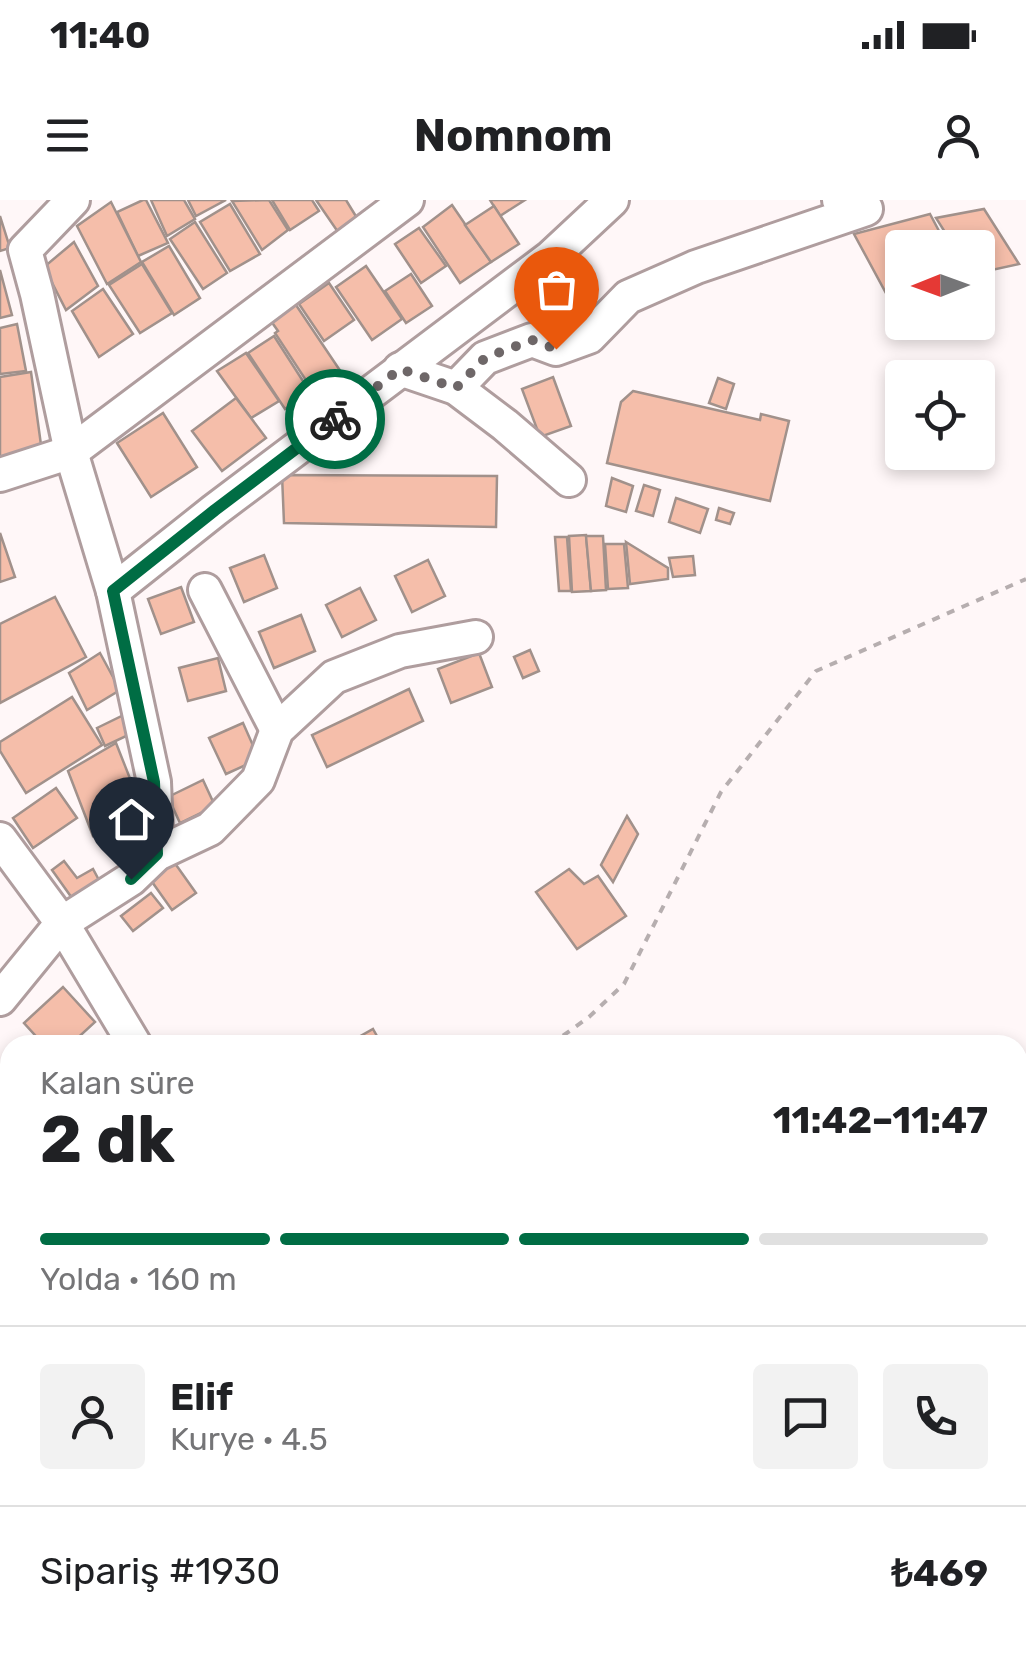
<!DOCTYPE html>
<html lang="tr">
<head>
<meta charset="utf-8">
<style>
  body { margin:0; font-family:Rubik,sans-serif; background:#f2f2f2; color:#202124; height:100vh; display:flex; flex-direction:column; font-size:38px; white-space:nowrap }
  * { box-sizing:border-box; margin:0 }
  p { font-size:32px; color:#757577 }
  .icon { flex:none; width:55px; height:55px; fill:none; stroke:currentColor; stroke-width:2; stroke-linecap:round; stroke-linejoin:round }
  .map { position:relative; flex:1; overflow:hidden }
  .drawer { position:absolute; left:0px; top:835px; width:1028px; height:620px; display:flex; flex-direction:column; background:#fff; border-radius:30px 30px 0 0; box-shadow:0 5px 15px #0003 }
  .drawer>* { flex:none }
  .needle { width:65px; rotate:269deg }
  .fabs { position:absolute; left:885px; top:30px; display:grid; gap:20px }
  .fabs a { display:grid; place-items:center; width:110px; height:110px; border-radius:10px; background:#fff; box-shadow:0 5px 15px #0003; font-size:50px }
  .pin { position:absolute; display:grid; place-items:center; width:85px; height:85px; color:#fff; margin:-102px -42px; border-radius:50% 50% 50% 0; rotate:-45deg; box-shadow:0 0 10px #0007 }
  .pin .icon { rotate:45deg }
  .courier { position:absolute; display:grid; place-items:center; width:100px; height:100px; margin:-50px; border:8px solid #006d44; border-radius:50%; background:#fff; color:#222; box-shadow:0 2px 12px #0007 }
  .head em { font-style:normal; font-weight:700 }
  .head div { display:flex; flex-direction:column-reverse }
  .head { display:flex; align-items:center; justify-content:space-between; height:170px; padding:0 40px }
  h1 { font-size:65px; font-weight:700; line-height:75px }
  .bar { display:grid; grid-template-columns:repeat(4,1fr); gap:15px 10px; align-content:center; height:120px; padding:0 40px }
  .bar i { height:12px; border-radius:8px; background:#e0e0e0 }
  .bar .current { background:#006d44 }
  .bar p { grid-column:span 4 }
  .line { display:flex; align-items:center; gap:25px; padding:0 40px; border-top:2px solid #e0e0e0 }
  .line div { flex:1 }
  .round { display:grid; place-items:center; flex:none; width:105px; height:105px; border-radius:10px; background:#f2f2f2 }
  .status { display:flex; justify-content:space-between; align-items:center; height:70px; padding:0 50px; background:#fff; direction:ltr }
  .status svg { height:28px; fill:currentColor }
  header { display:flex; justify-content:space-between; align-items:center; height:130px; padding:0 40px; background:#fff; font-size:45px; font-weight:700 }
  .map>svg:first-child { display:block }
  .building { fill:#f5beaa; stroke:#a1918b; stroke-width:2.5 }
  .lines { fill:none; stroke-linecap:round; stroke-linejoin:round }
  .minor-casing { stroke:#af9d9e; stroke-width:38 }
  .major-casing { stroke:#af9d9e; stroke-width:48 }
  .path { stroke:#b6aeaf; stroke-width:4; stroke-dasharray:8 8; stroke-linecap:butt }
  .minor { stroke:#fff; stroke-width:32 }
  .major { stroke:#fff; stroke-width:42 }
  .done { stroke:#6e6768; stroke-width:10; stroke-dasharray:0 18 }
  .route { stroke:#006d44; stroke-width:12 }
</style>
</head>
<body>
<div class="status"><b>11:40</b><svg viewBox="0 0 49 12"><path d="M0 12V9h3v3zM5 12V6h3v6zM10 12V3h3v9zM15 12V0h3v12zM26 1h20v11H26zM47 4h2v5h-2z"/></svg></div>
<header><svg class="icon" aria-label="menu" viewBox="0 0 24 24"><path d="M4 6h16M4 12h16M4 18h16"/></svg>Nomnom<svg class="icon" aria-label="person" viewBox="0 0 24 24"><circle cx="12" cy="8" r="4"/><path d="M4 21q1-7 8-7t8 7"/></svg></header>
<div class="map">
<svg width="1026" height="1455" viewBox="0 0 1026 1455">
  <rect width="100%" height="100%" fill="#fff7f8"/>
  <!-- building -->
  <g class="building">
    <path d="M143,0h3l22,43 -30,13 -21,-44z"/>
    <path d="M151,0h33l11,19 -28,17z"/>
    <path d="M188,0h38l-30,16z"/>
    <path d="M269,0l19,30 -26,20 -30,-49z"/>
    <path d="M272,0h40l7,11 -29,19z"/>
    <path d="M316,0h30l11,18 -19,14z"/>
    <path d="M490,0h35l-25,16z"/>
    <path d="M111,2l30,60 -34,22 -30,-58z"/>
    <path d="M230,4l30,50 -30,17 -30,-49z"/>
    <path d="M452,5l39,57 -31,21 -37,-56z"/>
    <path d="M494,6l25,38 -28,18 -26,-37z"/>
    <path d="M984,9l35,55 -41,9v-25h-23l-19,-30z"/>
    <path d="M930,14l18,34h-46v43l-15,4 -33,-61z"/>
    <path d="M0,16l10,32 -10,3z"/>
    <path d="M195,22l32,51 -24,16 -33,-50z"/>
    <path d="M419,28l27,38 -25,17 -26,-39z"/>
    <path d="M74,42l24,44 -32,24 -22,-43z"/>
    <path d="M169,46l31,52 -26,17 -32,-53z"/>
    <path d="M142,64l30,49 -32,20 -31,-48z"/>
    <path d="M366,66l36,53 -30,21 -36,-53z"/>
    <path d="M0,70l12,45 -12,3z"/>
    <path d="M411,74l21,32 -26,17 -21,-32z"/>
    <path d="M329,83l25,37 -30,21 -25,-37z"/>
    <path d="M103,89l30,45 -34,23 -27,-46z"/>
    <path d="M296,105l45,67 -28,19 -38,-58 3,-2 -7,-10z"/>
    <path d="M17,124l9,47 -26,3v-46z"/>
    <path d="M274,136l36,56 -25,17 -37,-56z"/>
    <path d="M246,153l33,48 -28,17 -34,-47z"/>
    <path d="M31,172l11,80 -42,10v-85z"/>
    <path d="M553,177l18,49 -31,11 -18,-48z"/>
    <path d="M718,178l16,6 -8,25 -17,-6z"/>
    <path d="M633,191l127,29 1,-6 28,7 -19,80 -163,-38 14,-61z"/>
    <path d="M236,198l30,40 -44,33 -30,-40z"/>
    <path d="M163,213l34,54 -46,30 -34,-54z"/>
    <path d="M282,275l215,1 -1,51 -212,-4z"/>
    <path d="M612,278l21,8 -7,26 -20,-6z"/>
    <path d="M644,285l16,5 -7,26 -17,-5z"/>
    <path d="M676,298l32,11 -8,24 -31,-11z"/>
    <path d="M719,308l15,5 -4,11 -14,-4z"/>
    <path d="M0,333l15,44 -15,5z"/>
    <path d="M586,335l5,56 -19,1 -3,-56z"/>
    <path d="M586,336h17l3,54 -15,1z"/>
    <path d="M555,337h12l4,54h-12z"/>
    <path d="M626,342l42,26v11l-38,5z"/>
    <path d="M605,344h19l4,44 -20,1z"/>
    <path d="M264,355l13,33 -33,14 -14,-34z"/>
    <path d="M693,356l2,19 -22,2 -4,-19z"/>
    <path d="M428,360l17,36 -33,16 -17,-36z"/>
    <path d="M181,387l13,35 -33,12 -13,-35z"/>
    <path d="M360,388l16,32 -34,17 -16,-32z"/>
    <path d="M55,397l31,60 -86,46v-79z"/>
    <path d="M301,415l14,36 -41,17 -15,-36z"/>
    <path d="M530,450l9,21 -16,7 -9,-21z"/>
    <path d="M100,453l20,37 -33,20 -18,-37z"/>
    <path d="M479,453l13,34 -41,16 -13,-34z"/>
    <path d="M218,458l8,33 -38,10 -9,-33z"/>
    <path d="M409,489l14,32 -96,46 -15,-32z"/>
    <path d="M72,497l30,48 -76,48 -26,-42v-9z"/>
    <path d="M130,512l9,18 -34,16 -8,-18z"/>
    <path d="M243,523l16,36 -33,15 -17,-36z"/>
    <path d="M116,543l28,71 -51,22 -25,-65z"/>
    <path d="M203,580l12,26 -35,17 -12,-26z"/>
    <path d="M56,588l21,30 -44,30 -20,-30z"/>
    <path d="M627,616l11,18 -25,48 -12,-17z"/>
    <path d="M64,661l13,17 16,-9 7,13 -28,16 -20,-28z"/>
    <path d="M174,662l22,31 -24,17 -22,-31z"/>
    <path d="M569,669l15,15 14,-8 28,40 -49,33 -41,-57z"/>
    <path d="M151,693l12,15 -30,23 -12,-15z"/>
    <path d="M63,787l32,35 -25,23h-26l-20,-22z"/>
    <path d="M373,829l9,16h-30l-2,-3z"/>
    <path d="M0,890l10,7v6l-10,16z"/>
    <path d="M4,1242l6,3v122l-10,-5v-113z"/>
    <path d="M307,1445h50l-6,10h-49z"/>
    <path d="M401,1445h40l12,10h-60z"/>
    <path d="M773,1445h95l-6,10h-74z"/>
  </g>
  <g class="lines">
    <defs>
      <g id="minor">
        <path d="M73,0l-48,50 12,44 34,158 42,139 41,191 3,72"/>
        <path d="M400,169l56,19 49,37 64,55"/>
        <path d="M456,188l29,-30 47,-18 24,9 33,-12 39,-40 68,-30 170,-58 -27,-9"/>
        <path d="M0,275l71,-23 336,-252"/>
        <path d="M205,390l72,140"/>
        <path d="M113,391l102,-81 336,-253 61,-57"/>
        <path d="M0,639l62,84 73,122"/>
        <path d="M0,799l62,-76 69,-44 26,-25 53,-25 48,-49 19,-50 57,-53 66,-26 76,-14"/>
        <path d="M989,1445l12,10"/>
        <path d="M384,1455l6,-10"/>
      </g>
      <g id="major">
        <path d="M0,1184l10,5"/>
        <path d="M517,1445l14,10"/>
      </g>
    </defs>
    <!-- minor casing -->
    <use href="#minor" class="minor-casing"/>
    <!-- major casing -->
    <use href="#major" class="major-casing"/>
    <!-- path -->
    <g class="path">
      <path d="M550,845l39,-28 35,-33 97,-192 95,-121 210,-92"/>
      <path d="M1020,998l1,-89 5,-33"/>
      <path d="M1018,1012l2,-14 6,16"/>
      <path d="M1018,1157l5,84 -5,7"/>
    </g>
    <!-- minor -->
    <use href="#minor" class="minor"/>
    <!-- major -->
    <use href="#major" class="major"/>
  </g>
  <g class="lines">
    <!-- done -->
    <path class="done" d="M335,219l65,-50 56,19 29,-30 47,-18 24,9"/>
    <!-- route -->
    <path class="route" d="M131,679l26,-25 -3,-72 -41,-191 102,-81 120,-91"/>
  </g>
</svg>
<div class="fabs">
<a><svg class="needle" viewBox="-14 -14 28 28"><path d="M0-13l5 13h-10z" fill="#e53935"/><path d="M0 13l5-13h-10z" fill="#757577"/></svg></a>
<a><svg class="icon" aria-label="locate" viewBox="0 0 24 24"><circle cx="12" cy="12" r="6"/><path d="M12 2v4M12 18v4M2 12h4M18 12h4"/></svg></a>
</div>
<div class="pin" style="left:556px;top:149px;background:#ea580c"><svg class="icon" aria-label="bag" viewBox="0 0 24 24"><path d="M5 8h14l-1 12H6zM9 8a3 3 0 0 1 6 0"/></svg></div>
<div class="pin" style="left:131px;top:679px;background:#1f2937"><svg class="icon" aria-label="home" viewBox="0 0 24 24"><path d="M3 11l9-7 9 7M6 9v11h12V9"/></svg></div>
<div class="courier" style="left:335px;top:219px"><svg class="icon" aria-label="bike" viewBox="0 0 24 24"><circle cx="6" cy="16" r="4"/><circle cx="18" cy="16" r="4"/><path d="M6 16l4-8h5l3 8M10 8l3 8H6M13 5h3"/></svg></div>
<section class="drawer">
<div class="head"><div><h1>2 dk</h1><p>Kalan süre</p></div><em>11:42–11:47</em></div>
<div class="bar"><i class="current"></i><i class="current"></i><i class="current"></i><i></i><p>Yolda · 160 m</p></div>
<div class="line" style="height:180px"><a class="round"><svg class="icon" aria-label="person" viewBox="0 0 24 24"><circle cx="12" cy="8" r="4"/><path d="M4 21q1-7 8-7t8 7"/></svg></a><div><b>Elif</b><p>Kurye · 4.5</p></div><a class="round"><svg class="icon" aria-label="chat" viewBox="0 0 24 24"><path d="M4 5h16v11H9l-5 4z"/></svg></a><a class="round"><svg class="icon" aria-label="phone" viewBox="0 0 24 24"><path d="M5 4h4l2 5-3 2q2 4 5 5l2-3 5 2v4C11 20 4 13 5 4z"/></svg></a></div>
<div class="line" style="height:130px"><div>Sipariş #1930</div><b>₺469</b></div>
</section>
</div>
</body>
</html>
